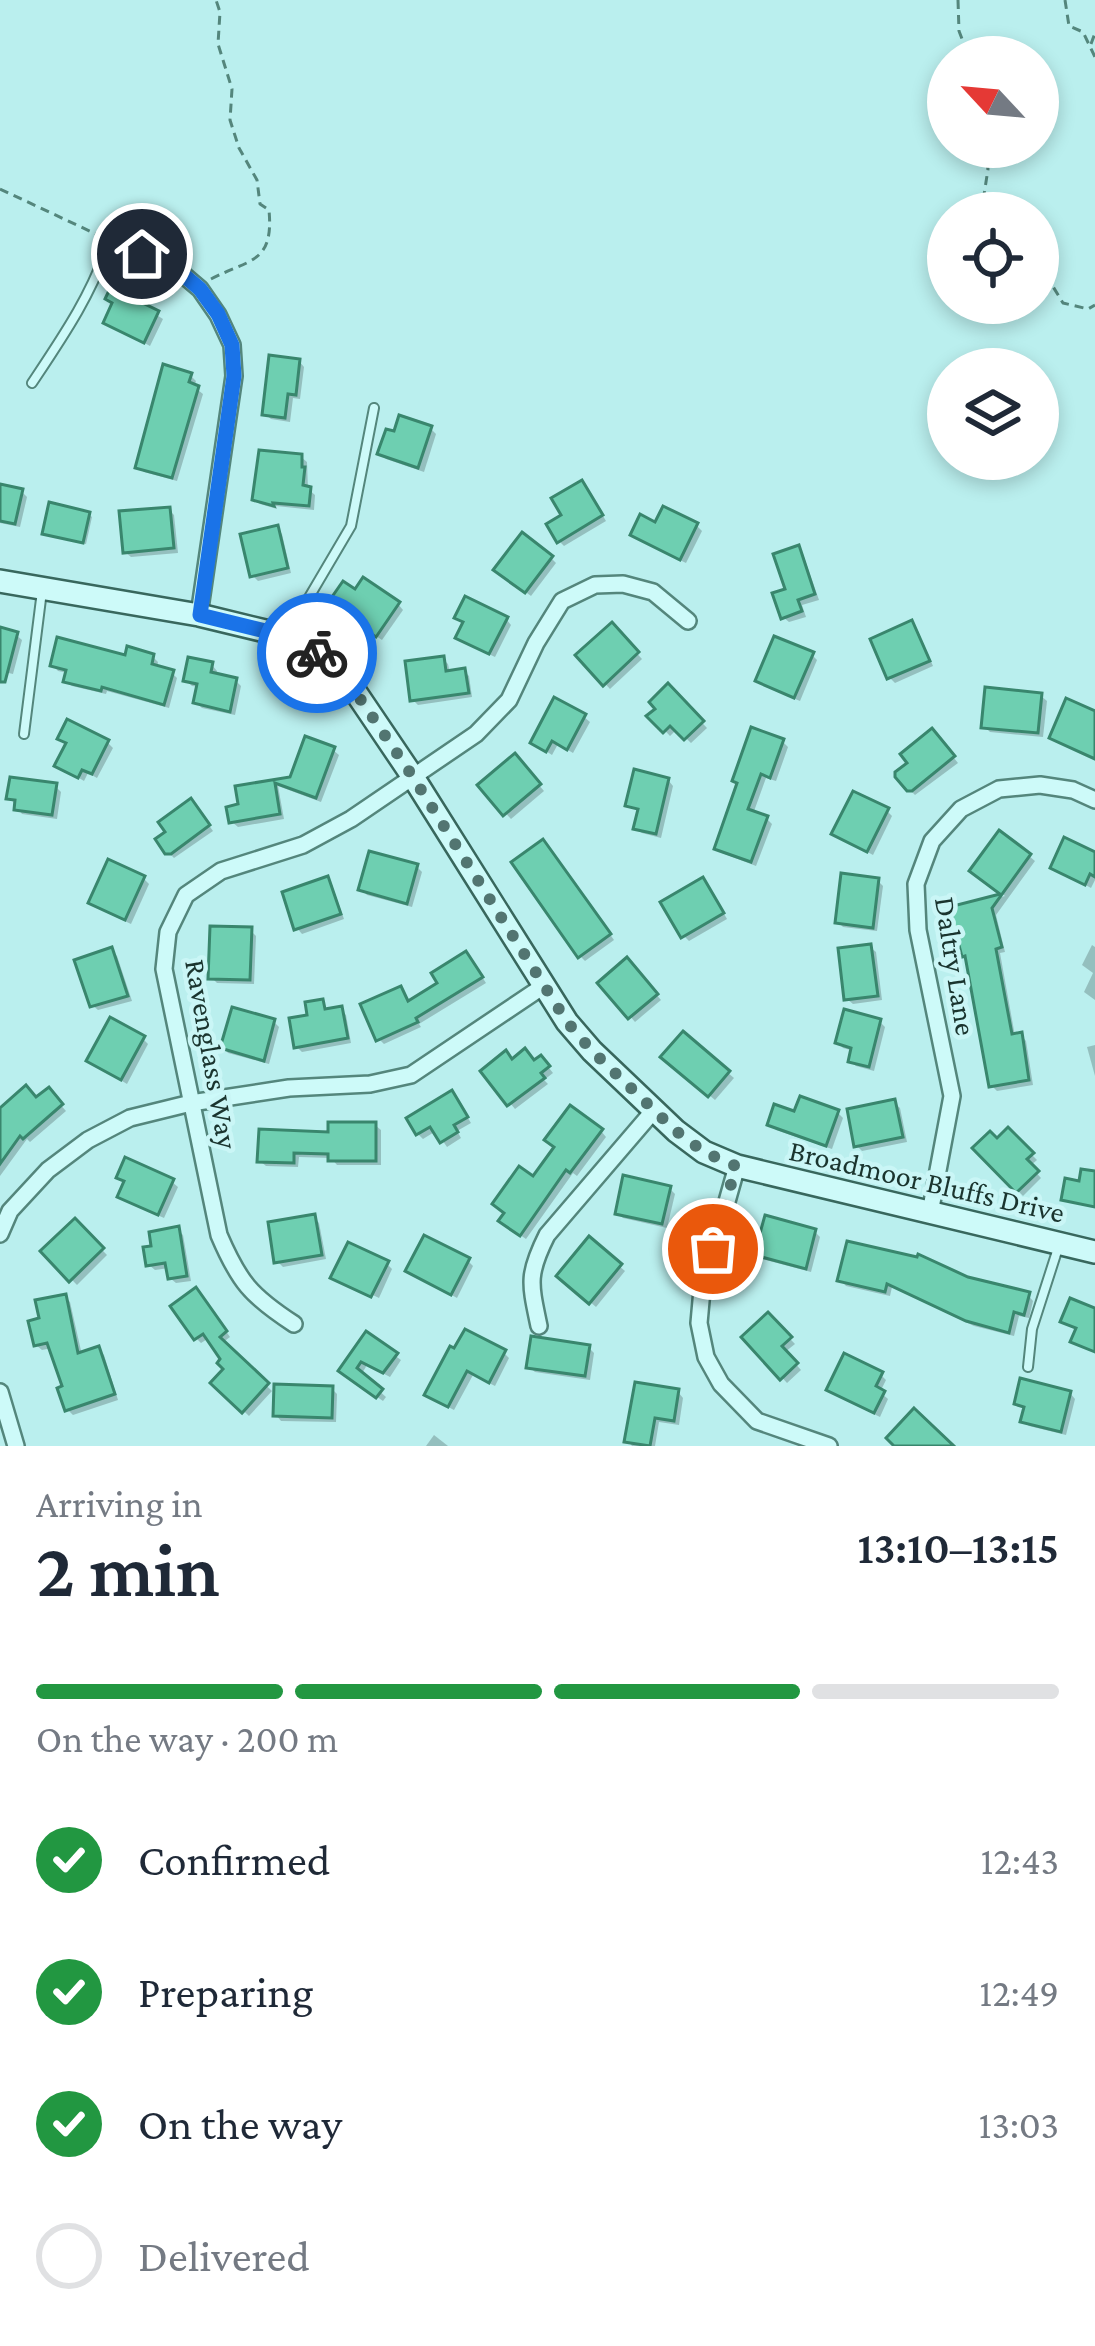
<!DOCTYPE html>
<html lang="en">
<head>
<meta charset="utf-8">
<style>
  body { margin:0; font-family:"Crimson Pro",serif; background:#f6f6f7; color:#1f2937; height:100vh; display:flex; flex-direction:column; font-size:45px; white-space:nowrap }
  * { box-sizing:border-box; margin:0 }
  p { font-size:39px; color:#747a83 }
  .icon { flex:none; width:66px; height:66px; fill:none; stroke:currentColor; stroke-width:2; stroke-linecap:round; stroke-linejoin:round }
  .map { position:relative; height:1446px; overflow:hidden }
  .details { display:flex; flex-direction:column; background:#fff; flex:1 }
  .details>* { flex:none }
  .needle { width:78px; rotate:296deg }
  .fabs { position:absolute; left:927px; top:36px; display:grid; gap:24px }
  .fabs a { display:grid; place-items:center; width:132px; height:132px; border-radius:50%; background:#fff; box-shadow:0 6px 18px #0003; font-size:60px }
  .pin { position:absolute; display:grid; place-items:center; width:102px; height:102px; color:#fff; margin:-51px; border:6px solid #fff; border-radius:50%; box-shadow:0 3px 12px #0007 }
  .courier { position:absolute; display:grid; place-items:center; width:120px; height:120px; margin:-60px; border:9px solid #1a73e8; border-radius:50%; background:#fff; color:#222; box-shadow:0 3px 15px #0007 }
  .overview em { font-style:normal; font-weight:600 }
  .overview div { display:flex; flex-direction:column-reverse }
  .overview { display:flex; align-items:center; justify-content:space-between; height:204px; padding:0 36px }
  h1 { font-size:78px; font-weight:600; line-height:90px }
  .bar { display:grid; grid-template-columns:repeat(4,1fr); gap:18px 12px; align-content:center; height:144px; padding:0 36px }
  .bar i { height:15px; border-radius:9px; background:#e0e1e3 }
  .bar .current { background:#229741 }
  .bar p { grid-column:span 4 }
  ol { padding:0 36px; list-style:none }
  li { display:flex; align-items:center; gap:36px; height:132px }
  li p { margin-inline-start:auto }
  li .icon { padding:12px; border-radius:50%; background:#229741; color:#fff; stroke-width:4 }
  li:last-child { color:#747a83 }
  li i { width:66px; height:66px; border:6px solid #e0e1e3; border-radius:50% }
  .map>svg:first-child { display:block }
  .shadow { fill:#0003 }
  .building { fill:#6ecfb1; stroke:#39866d; stroke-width:3 }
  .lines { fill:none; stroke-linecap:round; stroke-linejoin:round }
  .lane-casing { stroke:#54867c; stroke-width:12 }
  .street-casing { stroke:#54867c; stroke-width:20 }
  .secondary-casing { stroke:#38675d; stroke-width:26 }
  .path { stroke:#54867c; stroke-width:3; stroke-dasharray:9 6; stroke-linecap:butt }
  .lane { stroke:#cdfaf9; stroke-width:8 }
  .street { stroke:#cdfaf9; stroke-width:15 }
  .secondary { stroke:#cdfaf9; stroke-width:21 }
  .done { stroke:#527571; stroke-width:12; stroke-dasharray:0 21.6 }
  .route { stroke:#1a73e8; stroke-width:15 }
  .labels { text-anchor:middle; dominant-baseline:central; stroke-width:9; stroke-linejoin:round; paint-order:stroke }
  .street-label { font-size:30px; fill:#1a342e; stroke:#caf6f6 }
</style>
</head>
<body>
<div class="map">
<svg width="1095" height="1446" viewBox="0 0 1095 1446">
  <rect width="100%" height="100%" fill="#baefee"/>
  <!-- shadow -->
  <g class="shadow">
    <path d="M145,298l5,5 -3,6 16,10 -13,27 -44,-24z"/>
    <path d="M299,361l5,6 -4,32 -7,-1 -3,24 -19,-3 -6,-5z"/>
    <path d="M190,375l6,6 -2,6 9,7 -26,87 -33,-9 -6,-5z"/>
    <path d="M431,429l5,5 -12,38 -38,-13 -5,-5 15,-19z"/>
    <path d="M301,457l6,5 1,27 7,6 -1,15 -38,-4 1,3 -17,-5 -5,-5z"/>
    <path d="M0,487l21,4 6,6 -7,30 -20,-4z"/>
    <path d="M587,489l19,32 -42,25 -5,-5 6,-25z"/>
    <path d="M169,510l5,5 4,38 -47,4 -6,-5z"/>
    <path d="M88,514l4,3 -6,27 -38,-8 -3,-3z"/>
    <path d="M696,525l6,6 -16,32 -47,-23 -6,-5 24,-9z"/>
    <path d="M277,529l5,5 9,39 -33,8 -5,-5z"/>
    <path d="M798,548l5,6 16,46 -17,5 4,12 -17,5 -6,-5z"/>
    <path d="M551,558l5,5 -25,33 -28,-21z"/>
    <path d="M398,604l5,6 -21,30 -46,-31z"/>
    <path d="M458,617l48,2 5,6 -16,32 -31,-15 1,-18z"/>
    <path d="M912,624l5,5 16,37 -38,17 -5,-5z"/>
    <path d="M612,626l30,33 -32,30 -30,-33z"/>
    <path d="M0,631l16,4 6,5 -9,34 -13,-3z"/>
    <path d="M812,655l5,5 -17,41 -36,-15 -5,-5z"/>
    <path d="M153,657l5,5 -1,6 15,5 5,5 -8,30 -62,-17 -1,3 -34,-8 -6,-5 2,-8 -10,-2 -5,-6z"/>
    <path d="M443,659l5,5 2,9 14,-2 5,5 3,21 -54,8 -5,-5z"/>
    <path d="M212,665l5,6 -1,6 20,4 5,5 -6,29 -33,-7 -6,-6 4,-15 -8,-1 -6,-6z"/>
    <path d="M668,687l39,41 -16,15 -14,-14 -7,7 -19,-20z"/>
    <path d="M1041,696l6,5 -4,36 -53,-5 -6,-6z"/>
    <path d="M584,717l6,5 -17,31 -15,-9 -6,11 -18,-12z"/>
    <path d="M937,737l21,26 -43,32 -6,-6z"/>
    <path d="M107,742l6,6 -16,30 -9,-5 -4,8 -26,-16 10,-20z"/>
    <path d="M783,742l5,5 -12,34 -10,-3 -13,36 13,4 6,6 -16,42 -34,-13 -5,-5 23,-63z"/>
    <path d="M333,750l6,5 -18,47 -43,-16 6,33 -46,8 -6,-5 10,-15 -3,-18 53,-10z"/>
    <path d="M515,757l29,34 -33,28 -30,-33z"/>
    <path d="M668,780l5,6 -12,52 -19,-5 -5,-5 3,-16 -11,-7z"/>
    <path d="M55,786l6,6 -4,27 -35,-5 -12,-16z"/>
    <path d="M196,807l17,24 -39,27 -6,-6z"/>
    <path d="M887,811l5,5 -19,39 -38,-21z"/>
    <path d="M548,848l66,92 -29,21 -5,-5z"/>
    <path d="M1095,855v25l-4,8 -38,-21z"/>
    <path d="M1029,856l6,5 -39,54 9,37 -5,1 15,83 6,-1 5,6 7,44 -36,6 -5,-5 -23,-126 -16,-51 52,-13 -27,-20z"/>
    <path d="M416,866l6,6 -10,35 -45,-12 -5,-5z"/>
    <path d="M144,879l5,5 -18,40 -34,-16 -6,-5z"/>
    <path d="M327,879l5,6 12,34 -42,15 -5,-6z"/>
    <path d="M878,881l5,5 -6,45 -34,-4 -5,-5z"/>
    <path d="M708,886l19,33 -38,22 -5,-5z"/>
    <path d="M250,930l6,6 -2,48 -37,-1 -6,-6z"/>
    <path d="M1092,945l3,2v53l-11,-8 9,-19 -11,-8z"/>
    <path d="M870,947l6,5 6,48 -29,4 -6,-5z"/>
    <path d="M111,951l6,5 15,45 -34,9 -6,-5z"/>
    <path d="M471,960l15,23 -67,41 2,3 -37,17 -5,-5 22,-50 9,14 31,-19z"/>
    <path d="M627,961l34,39 -26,22 -33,-39z"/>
    <path d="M322,1002l6,10 13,-2 5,5 5,28 -49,9 -5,-5 14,-29z"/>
    <path d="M274,1022l5,5 -10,37 -41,-11 -5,-6z"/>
    <path d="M880,1022l5,5 -11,44 -18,-5 -5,-5 3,-10 -11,-3 -5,-5z"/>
    <path d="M683,1035l51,43 -19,22 -51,-43z"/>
    <path d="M143,1039l5,5 -21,40 -38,-23z"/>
    <path d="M1095,1045v31l-8,-29z"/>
    <path d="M541,1058l12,15 -9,7 4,4 -33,25 -31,-38 29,-9 22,1z"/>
    <path d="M48,1091l18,20 -36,31 -3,-3 -27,37v-65l36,-10z"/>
    <path d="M456,1099l15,24 -14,8 4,7 -14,9 -11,-16 -13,8 -5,-5z"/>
    <path d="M894,1103l6,5 7,34 -45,9 -5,-5z"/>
    <path d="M837,1112l6,6 -11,31 -56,-19 -6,-6 26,-9z"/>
    <path d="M375,1125l6,5v35h-44l-6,-7 -32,-1 -1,10 -32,-1 -6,-5 71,-26z"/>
    <path d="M601,1131l5,6 -29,39 -4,-3 -47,66 -19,-13 27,-46z"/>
    <path d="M1008,1131l29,29 -7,6 11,12 -18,18 -47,-48 21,-6z"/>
    <path d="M119,1177l53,5 6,5 -14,31 -38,-17 -5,-5 5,-12z"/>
    <path d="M670,1189l5,5 -8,34 -44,-10 -5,-5z"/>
    <path d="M314,1217l5,6 7,36 -43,8 -6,-6z"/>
    <path d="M75,1222l32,33 -30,30 -33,-34z"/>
    <path d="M178,1230l5,5 8,46 -15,2 -6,-5 -1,-10 -14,2 -6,-5z"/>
    <path d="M815,1232l5,5 -9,35 -49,-13 -5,-5z"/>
    <path d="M589,1241l36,30 -29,36 -36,-31z"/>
    <path d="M468,1261l5,5 -16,32 -48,-27z"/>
    <path d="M387,1264l5,5 -13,29 -43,-21z"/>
    <path d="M841,1280h126l61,15 5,6 -4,17 -10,-2 -5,20 -40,-10 -82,-39 -2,9 -44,-10z"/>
    <path d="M201,1296l29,41 -8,6 50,48 -23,25 -35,-33 13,-14 -3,-10 -15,-21 -8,5 -5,-5z"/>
    <path d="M65,1297l5,5 12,53 16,-6 6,6 14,45 -45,15 -5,-5 -3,-22 -13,-40 -10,2 -6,-5 7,-24z"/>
    <path d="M768,1316l27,28 -10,8 16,18 -14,13 -42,-46z"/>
    <path d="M366,1335l35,25 -11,17 -23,-12 -6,10 25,22 -3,4 -36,-25z"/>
    <path d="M588,1347l6,6 -4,27 -55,-8 -6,-5z"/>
    <path d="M451,1350l53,3 5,5 -14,28 -22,-11 -19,35 -21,-11z"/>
    <path d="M881,1375l5,5 -6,12 8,7 -8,18 -45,-22 -5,-5z"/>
    <path d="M332,1389l5,5 -1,28 -55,-1 -5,-6z"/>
    <path d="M678,1392l5,6 -4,27 -20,-3 -4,24h-23l-4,-5z"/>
    <path d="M1070,1393l5,6 -9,36 -37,-9 -5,-5 2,-11 -9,-7z"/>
    <path d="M434,1435l14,11h-22z"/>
  </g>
  <!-- building -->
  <g class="building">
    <path d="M114,280l33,16 -4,7 16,8 -15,32 -41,-20 9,-20 -7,-4z"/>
    <path d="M269,355l31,4 -4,36 -8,-1 -3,24 -23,-3z"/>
    <path d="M163,364l29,9 -3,9 10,4 -27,92 -37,-10z"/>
    <path d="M399,415l33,11 -14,42 -41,-14 9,-25 8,2z"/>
    <path d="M259,450l43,4v13h3l-2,18 8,2 -2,19 -36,-3 1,3 -22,-6z"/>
    <path d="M582,480l21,35 -46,28 -11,-19 15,-9 -10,-17z"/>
    <path d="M0,484l23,5 -8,35 -15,-3z"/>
    <path d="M49,502l41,10 -7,31 -41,-9z"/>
    <path d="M663,506l35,17 -18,37 -50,-25 10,-21 15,8z"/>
    <path d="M170,507l4,41 -51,5 -4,-42z"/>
    <path d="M278,525l10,43 -38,9 -10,-43z"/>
    <path d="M522,532l31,24 -28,37 -32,-23z"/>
    <path d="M799,545l16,49 -17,6 4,11 -21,8 -9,-26 13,-4 -12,-35z"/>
    <path d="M363,577l37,25 -24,35 -49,-33 16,-23 12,8z"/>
    <path d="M465,596l43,21 -19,37 -34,-16 8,-16 -9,-4z"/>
    <path d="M912,620l18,41 -43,18 -17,-40z"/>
    <path d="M612,622l27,30 -36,34 -28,-31z"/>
    <path d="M0,627l18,5 -13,50h-5z"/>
    <path d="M774,636l40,16 -20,46 -39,-17z"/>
    <path d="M57,637l68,18 2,-9 27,8 -2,10 22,6 -10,35 -62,-18 -1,4 -38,-9 3,-12 -16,-4z"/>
    <path d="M444,656l2,15 19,-3 4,25 -59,8 -5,-40z"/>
    <path d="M188,657l25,5 -2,10 26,6 -7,34 -37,-9 4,-19 -14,-3z"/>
    <path d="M668,683l36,38 -20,19 -14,-14 -7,7 -17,-17 9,-7 -6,-7z"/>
    <path d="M985,687l57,6 -4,40 -57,-5z"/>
    <path d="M554,697l32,17 -19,36 -15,-9 -6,11 -16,-9z"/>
    <path d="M1066,698l29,13v48l-46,-21z"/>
    <path d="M67,719l42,21 -17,34 -10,-4 -4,8 -24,-12 12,-23 -9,-4z"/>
    <path d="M751,727l33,12 -14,39 -9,-4 -13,35 20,7 -17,46 -37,-13 23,-66 -5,-2z"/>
    <path d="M932,728l23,28 -43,35h-5l-12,-14v-5l12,-9 -7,-9z"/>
    <path d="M305,736l30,11 -19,51 -41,-15 5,31 -51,9 -3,-16 12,-3 -3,-18 55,-9z"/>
    <path d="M515,753l26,31 -38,32 -26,-31z"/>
    <path d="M634,769l35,9 -13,56 -23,-5 5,-20 -13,-3z"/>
    <path d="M10,777l47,6 -5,32 -38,-5 1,-10 -9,-1z"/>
    <path d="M853,791l36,17 -22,44 -36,-18z"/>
    <path d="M191,798l19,27 -39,29h-6l-10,-15 10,-7 -7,-10z"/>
    <path d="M999,830l32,24 -39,54 10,39 -6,2 16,85 10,-2 7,48 -40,7 -24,-131 -3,1 -13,-50 51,-13 -31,-23z"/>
    <path d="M1064,837l31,15v25l-5,-3 -5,11 -35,-17z"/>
    <path d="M543,839l68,95 -33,24 -67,-96z"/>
    <path d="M369,851l49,13 -11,40 -49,-14z"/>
    <path d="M108,859l37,17 -20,44 -37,-17z"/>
    <path d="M841,873l38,5 -6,50 -38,-5z"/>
    <path d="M328,876l13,38 -47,16 -12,-38z"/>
    <path d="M703,877l21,36 -43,25 -21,-36z"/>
    <path d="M210,926l42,1 -2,53 -42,-1z"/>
    <path d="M871,944l7,52 -34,4 -6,-52z"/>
    <path d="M112,947l16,49 -38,11 -16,-47z"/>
    <path d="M466,951l17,26 -67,41 2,4 -42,19 -16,-37 41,-18 7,15 29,-18 -6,-10z"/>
    <path d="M627,957l31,37 -30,25 -31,-36z"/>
    <path d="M323,999l2,10 17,-3 6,32 -54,10 -5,-30 18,-3 -2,-13z"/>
    <path d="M232,1007l43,12 -11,42 -44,-13z"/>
    <path d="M844,1009l37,10 -12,48 -21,-5 3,-14 -16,-5z"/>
    <path d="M110,1017l35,19 -24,44 -35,-19z"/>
    <path d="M683,1031l47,40 -22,26 -48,-40z"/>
    <path d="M525,1048l9,12 7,-5 9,11 -9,7 4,5 -38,28 -27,-35 26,-21 6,9z"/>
    <path d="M26,1085l10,12 13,-10 14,17 -40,35 -3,-3 -20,28v-56z"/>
    <path d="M452,1090l16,27 -14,8 4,7 -18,11 -10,-16 -14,8 -10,-17z"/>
    <path d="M800,1096l39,14 -13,36 -59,-21 7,-21 20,7z"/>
    <path d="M895,1099l8,38 -49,10 -7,-38z"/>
    <path d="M570,1105l33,24 -33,44 -4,-3 -46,66 -22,-15 6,-8 -12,-9 27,-38 14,10 21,-29 -10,-7z"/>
    <path d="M328,1122h48v39h-48v-7l-34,-1v10l-37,-1 2,-33 69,3z"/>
    <path d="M1008,1127l26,26 -7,6 12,12 -23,22 -44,-45 18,-17 7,7z"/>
    <path d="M125,1157l49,22 -16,36 -41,-18 7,-16 -8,-3z"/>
    <path d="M1081,1169l14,2v36l-34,-7 4,-22 14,3z"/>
    <path d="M623,1175l48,11 -9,38 -47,-10z"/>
    <path d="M315,1214l7,41 -48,8 -6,-41z"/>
    <path d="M765,1215l51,14 -10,40 -52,-14z"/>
    <path d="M75,1218l29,30 -35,34 -29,-31z"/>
    <path d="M179,1226l8,50 -19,3 -3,-16 -19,3 -3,-19 8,-1 -2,-14z"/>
    <path d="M424,1235l46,23 -19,37 -46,-24z"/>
    <path d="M589,1236l33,28 -33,40 -33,-28z"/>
    <path d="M847,1241l70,16 1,-3 50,23 62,15 -6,23 -10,-3 -5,21 -43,-12 -79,-37 -2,8 -48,-11z"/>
    <path d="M348,1242l41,19 -18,36 -41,-19z"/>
    <path d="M196,1287l31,44 -7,6 49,46 -27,30 -32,-30 13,-14 -6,-6 3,-4 -17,-25 -9,6 -24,-34z"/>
    <path d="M66,1294l12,59 21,-7 16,48 -50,17 -8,-23 5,-2 -15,-43 -13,3 -6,-25 11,-3 -4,-18z"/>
    <path d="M1070,1298l25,10v44l-25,-10 6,-14 -16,-6z"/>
    <path d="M768,1312l24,25 -10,9 16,17 -18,17 -39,-43z"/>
    <path d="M465,1329l41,21 -17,33 -22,-12 -19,36 -24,-12 26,-49 4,2z"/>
    <path d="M366,1331l32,22 -15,20 -22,-11 -4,6 26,21 -7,9 -38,-27z"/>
    <path d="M531,1336l59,9 -5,31 -59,-8z"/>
    <path d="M844,1353l39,19 -7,14 9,5 -11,22 -48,-23z"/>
    <path d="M1020,1378l51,13 -10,41 -41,-10 4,-15 -10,-3z"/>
    <path d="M635,1382l44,7 -5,32 -19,-3 -5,28 -26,-4z"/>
    <path d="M274,1384l59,2 -1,32 -59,-2z"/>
    <path d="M914,1408l40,38h-60l-8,-8z"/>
  </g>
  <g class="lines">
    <defs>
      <g id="lane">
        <path d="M32,383c30,-45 61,-90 77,-142"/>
        <path d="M288,633l63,-107 23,-118"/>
        <path d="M24,734l18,-143"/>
        <path d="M1028,1367l4,-38 27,-84"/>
      </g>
      <g id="street">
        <path d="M109,240l65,27 26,22 18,26 14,30 2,31 -35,239"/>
        <path d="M737,1166l-35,124 -3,33 7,34 15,27 36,37 72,25"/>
        <path d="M930,1213l22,-117 -34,-166 -2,-46 16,-43 29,-32 38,-20 41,-4 33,5 22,10"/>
        <path d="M0,1234l10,-23 38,-41 40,-30 42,-22 61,-15 98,-15 81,-4 41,-9 131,-88"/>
        <path d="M294,1324c-43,-28 -55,-42 -75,-89l-55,-266 4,-37 18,-37 35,-24 82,-26 48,-26 125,-85 33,-34 27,-57 26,-42 33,-16 28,-1 30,8 35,29"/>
        <path d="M539,1326c-9,-43 -12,-51 8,-91l108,-126"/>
        <path d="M0,1392l16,54"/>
      </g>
      <path id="secondary" d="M0,581l199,34 87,21 32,17 24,19 71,105 154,245 25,29 84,80 28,21 33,14 358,86"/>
    </defs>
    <!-- lane casing -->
    <use href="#lane" class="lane-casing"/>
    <!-- street casing -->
    <use href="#street" class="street-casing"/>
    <!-- secondary casing -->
    <use href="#secondary" class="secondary-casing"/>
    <!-- path -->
    <g class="path">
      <path d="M958,0l1,31 10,26"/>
      <path d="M1065,0l4,26 14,6 12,25"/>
      <path d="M1091,44l4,-11"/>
      <path d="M982,147l6,22 -4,26 9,18"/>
      <path d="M0,189l96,45"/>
      <path d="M1038,262l25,41 25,6 7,-4"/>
      <path d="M211,279c38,-20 63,-15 58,-69l-9,-6 -3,-24 -18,-32 -9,-28 2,-31 -14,-45 2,-32 -4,-12"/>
    </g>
    <!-- lane -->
    <use href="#lane" class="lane"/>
    <!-- street -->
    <use href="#street" class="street"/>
    <!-- secondary -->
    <use href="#secondary" class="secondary"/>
  </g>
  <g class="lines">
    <!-- done -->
    <path class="done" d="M317,653l25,19 71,105 154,245 25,29 84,80 28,21 32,14 -23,83"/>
    <!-- route -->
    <path class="route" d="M142,254l32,13 26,22 18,25 14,31 2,31 -34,239 86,21 31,17"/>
  </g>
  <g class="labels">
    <!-- street labels -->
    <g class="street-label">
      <text transform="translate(956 966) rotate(81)">Daltry Lane</text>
      <text transform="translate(212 1054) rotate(80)">Ravenglass Way</text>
      <text transform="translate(927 1181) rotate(13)">Broadmoor Bluffs Drive</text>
    </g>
  </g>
</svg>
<div class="fabs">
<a><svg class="needle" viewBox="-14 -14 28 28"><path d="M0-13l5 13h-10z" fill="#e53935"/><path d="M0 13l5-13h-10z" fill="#747a83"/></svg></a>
<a><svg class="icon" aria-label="locate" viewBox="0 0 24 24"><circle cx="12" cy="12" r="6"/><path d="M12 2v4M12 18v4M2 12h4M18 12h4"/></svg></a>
<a><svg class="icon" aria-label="layers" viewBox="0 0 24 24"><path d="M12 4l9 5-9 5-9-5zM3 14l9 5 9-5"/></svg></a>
</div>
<div class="pin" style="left:713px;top:1249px;background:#ea580c"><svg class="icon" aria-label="bag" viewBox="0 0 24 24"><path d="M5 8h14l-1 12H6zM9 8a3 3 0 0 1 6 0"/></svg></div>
<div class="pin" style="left:142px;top:254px;background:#1f2937"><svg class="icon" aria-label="home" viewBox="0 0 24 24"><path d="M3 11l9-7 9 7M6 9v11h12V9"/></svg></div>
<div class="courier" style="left:317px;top:653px"><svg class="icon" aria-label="bike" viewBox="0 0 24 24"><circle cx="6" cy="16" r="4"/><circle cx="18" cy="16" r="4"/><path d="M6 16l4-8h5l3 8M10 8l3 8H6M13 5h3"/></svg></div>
</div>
<section class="details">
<div class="overview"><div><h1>2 min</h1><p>Arriving in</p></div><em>13:10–13:15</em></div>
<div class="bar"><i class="current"></i><i class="current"></i><i class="current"></i><i></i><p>On the way · 200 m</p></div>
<ol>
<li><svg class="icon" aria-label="check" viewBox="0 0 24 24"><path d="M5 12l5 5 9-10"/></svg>Confirmed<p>12:43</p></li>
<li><svg class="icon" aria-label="check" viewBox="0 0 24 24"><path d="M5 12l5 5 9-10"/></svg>Preparing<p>12:49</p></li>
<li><svg class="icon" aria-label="check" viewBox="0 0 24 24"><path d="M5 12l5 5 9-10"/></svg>On the way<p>13:03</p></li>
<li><i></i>Delivered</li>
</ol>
</section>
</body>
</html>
